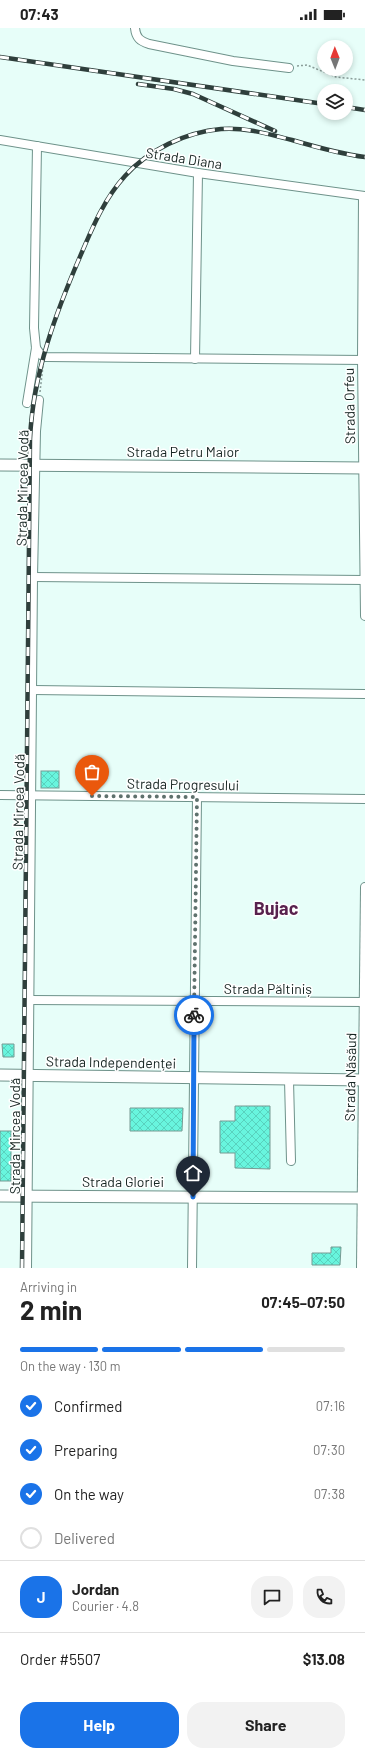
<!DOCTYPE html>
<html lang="en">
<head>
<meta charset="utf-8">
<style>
  body { margin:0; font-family:Barlow,sans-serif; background:#f2f2f2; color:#222; height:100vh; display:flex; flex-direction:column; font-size:15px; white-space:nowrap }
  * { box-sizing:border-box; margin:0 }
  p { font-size:13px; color:#767676 }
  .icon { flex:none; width:22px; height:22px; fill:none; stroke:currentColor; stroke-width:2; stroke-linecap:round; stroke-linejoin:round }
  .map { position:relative; height:1240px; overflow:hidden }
  .sheet { display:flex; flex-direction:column; background:#fff; flex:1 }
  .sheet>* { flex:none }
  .needle { width:26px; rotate:359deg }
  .controls { position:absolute; left:317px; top:12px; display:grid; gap:8px }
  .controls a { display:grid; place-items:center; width:36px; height:36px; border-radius:50%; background:#fff; box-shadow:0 2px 6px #0003; font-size:20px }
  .pin { position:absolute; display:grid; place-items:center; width:34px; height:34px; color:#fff; margin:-41px -17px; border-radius:50% 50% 50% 0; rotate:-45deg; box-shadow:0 0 4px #0007 }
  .pin .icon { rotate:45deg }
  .courier { position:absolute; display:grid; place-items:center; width:40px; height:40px; margin:-20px; border:3px solid #1a73e8; border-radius:50%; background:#fff; color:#222; box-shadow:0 1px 5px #0007 }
  .head em { font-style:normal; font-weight:700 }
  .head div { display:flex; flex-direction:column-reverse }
  .head { display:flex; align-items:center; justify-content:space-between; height:68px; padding:0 20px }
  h1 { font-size:26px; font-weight:700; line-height:30px }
  .bar { display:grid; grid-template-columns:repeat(4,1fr); gap:6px 4px; align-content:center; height:48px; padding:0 20px }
  .bar i { height:5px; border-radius:3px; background:#e0e0e0 }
  .bar .on { background:#1a73e8 }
  .bar p { grid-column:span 4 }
  .line { display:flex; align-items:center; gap:10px; padding:0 20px; border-top:1px solid #e0e0e0 }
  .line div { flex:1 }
  .round { display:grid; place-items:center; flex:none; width:42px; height:42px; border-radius:16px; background:#f2f2f2 }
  ol { padding:0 20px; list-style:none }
  li { display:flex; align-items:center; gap:12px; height:44px }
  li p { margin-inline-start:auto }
  li .icon { padding:4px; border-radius:50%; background:#1a73e8; color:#fff; stroke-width:4 }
  li:last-child { color:#767676 }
  li i { width:22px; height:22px; border:2px solid #e0e0e0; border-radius:50% }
  .cta { display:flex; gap:8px; margin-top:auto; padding:8px 20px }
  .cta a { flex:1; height:46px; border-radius:16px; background:#1a73e8; color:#fff; font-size:16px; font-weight:700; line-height:46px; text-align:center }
  .cta a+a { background:#f2f2f2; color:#222 }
  .status { display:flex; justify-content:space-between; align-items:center; height:28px; padding:0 20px; background:#fff; direction:ltr }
  .status svg { height:11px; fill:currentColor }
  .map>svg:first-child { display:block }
  .building { fill:url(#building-cross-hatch); stroke:#769a93 }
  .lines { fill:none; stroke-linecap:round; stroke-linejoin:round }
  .street-casing { stroke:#6e928a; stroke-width:10 }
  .secondary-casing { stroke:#6e928a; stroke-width:13 }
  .path { stroke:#8a9d99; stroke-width:1.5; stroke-dasharray:2 2; stroke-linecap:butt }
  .street { stroke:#fff; stroke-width:8 }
  .secondary { stroke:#fff; stroke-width:11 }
  .rail-casing { stroke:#2f3f3c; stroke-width:4.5 }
  .rail { stroke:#fff; stroke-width:3; stroke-dasharray:9; stroke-linecap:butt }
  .done { stroke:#5f716d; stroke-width:4; stroke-dasharray:0 7.2 }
  .route { stroke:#1a73e8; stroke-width:5 }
  .labels { text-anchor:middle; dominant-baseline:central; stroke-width:3; stroke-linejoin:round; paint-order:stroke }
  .street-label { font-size:14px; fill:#162522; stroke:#fff }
  .district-label { font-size:18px; font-weight:bold; fill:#58224e; stroke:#fff }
</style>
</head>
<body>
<div class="status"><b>07:43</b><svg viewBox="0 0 49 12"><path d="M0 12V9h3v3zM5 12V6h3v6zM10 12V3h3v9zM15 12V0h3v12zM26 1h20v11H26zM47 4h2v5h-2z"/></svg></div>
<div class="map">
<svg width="365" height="1240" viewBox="0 0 365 1240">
  <defs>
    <pattern id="building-cross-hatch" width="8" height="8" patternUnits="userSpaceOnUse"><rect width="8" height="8" fill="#68f5de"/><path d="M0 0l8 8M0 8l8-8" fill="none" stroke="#59d2be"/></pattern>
  </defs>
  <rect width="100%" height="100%" fill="#e7fef9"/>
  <!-- building -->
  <g class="building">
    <rect x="41" y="743" width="18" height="17"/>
    <path d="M2,1016h12v13h-11z"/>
    <path d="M235,1078h35v63l-35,-1v-15h-15v-32h15z"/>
    <path d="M130,1080h53l-1,23h-52z"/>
    <rect x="0" y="1103" width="11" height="50"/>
    <path d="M331,1219h10l-1,18h-28v-12h19z"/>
  </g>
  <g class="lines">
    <defs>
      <g id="street">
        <path d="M135,0c1,10 5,13 14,16l84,17 56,7"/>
        <path d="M0,112l198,33 167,23"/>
        <path d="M363,168l-1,164 3,256"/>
        <path d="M36,320l5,7 5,2 319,3"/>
        <path d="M195,331l3,-186"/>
        <path d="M27,375l9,-55 -2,-20 3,-182"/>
        <path d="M33,549l332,3"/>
        <path d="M33,662l332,4"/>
        <path d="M0,767l365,4"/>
        <path d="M29,972l335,2"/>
        <path d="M289,1052l2,81"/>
        <path d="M27,1240l6,-691 3,-146 3,-31"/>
        <path d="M192,1240l5,-471"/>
        <path d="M361,1240l4,-381"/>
      </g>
      <g id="secondary">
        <path d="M0,437l365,3"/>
        <path d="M0,1047l365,5"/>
        <path d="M0,1168l365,2"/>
      </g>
    </defs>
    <!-- street casing -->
    <use href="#street" class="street-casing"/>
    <!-- secondary casing -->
    <use href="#secondary" class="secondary-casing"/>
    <!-- path -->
    <g class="path">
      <path d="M297,38l10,-1 29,12 29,3"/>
      <path d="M40,364l3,-26"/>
    </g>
    <!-- street -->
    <use href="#street" class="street"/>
    <!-- secondary -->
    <use href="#secondary" class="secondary"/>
    <defs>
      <g id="rail">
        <path d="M0,29l324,47"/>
        <path d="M138,56l36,5 19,5 82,37"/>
        <path d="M346,79l19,3"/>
        <path d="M22,1240l8,-829c3,-66 26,-127 52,-187 12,-28 23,-54 43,-76 23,-26 61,-44 96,-47 24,-2 47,5 71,11 24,7 48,14 73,17"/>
      </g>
    </defs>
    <!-- rail casing -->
    <use href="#rail" class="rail-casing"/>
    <!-- rail -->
    <use href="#rail" class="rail"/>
  </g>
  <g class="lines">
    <!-- done -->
    <path class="done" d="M92,768l105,1 -3,218"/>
    <!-- route -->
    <path class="route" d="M193,1169l1,-182"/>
  </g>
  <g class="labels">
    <!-- street labels -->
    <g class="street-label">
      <text transform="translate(184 130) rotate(9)">Strada Diana</text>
      <text transform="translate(349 378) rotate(-91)">Strada Orfeu</text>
      <text x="183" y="423">Strada Petru Maior</text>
      <text transform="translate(22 460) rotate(-89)">Strada Mircea Vodă</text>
      <text transform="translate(183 756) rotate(1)">Strada Progresului</text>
      <text transform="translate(18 784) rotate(-89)">Strada Mircea Vodă</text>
      <text x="268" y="960">Strada Păltiniș</text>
      <text transform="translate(111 1034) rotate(1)">Strada Independenței</text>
      <text transform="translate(350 1049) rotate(-89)">Strada Năsăud</text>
      <text transform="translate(14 1108) rotate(-90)">Strada Mircea Vodă</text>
      <text x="123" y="1153">Strada Gloriei</text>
    </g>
    <!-- district labels -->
    <g class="district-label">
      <text x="276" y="880">Bujac</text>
    </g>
  </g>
</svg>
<div class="controls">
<a><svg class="needle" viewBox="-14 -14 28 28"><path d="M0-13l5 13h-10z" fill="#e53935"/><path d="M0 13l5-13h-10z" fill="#767676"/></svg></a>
<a><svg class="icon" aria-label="layers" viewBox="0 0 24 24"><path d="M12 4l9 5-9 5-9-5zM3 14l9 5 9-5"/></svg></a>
</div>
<div class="pin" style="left:92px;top:768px;background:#ea580c"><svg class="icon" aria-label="bag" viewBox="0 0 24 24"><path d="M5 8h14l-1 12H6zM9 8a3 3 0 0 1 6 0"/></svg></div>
<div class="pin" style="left:193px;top:1169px;background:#1f2937"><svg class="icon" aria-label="home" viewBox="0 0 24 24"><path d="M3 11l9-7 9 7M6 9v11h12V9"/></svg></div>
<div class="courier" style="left:194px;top:987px"><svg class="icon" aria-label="bike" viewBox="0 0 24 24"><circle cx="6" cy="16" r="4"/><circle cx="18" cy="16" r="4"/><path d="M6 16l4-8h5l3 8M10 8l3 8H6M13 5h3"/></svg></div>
</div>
<section class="sheet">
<div class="head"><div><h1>2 min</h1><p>Arriving in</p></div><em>07:45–07:50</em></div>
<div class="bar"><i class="on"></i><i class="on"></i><i class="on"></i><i></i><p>On the way · 130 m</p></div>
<ol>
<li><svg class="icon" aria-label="check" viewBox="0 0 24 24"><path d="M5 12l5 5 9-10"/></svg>Confirmed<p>07:16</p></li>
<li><svg class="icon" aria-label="check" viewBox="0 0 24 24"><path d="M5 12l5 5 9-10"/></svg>Preparing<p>07:30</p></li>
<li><svg class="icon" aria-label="check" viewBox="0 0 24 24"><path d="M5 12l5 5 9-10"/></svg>On the way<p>07:38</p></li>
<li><i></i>Delivered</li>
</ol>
<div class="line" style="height:72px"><b class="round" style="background:#1a73e8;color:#fff">J</b><div><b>Jordan</b><p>Courier · 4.8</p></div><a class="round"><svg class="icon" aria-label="chat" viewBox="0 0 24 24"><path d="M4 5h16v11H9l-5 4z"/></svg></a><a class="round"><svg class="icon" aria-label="phone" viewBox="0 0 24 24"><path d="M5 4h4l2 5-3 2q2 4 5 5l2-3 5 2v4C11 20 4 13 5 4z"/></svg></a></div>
<div class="line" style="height:52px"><div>Order #5507</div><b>$13.08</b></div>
<div class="cta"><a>Help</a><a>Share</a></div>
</section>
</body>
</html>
